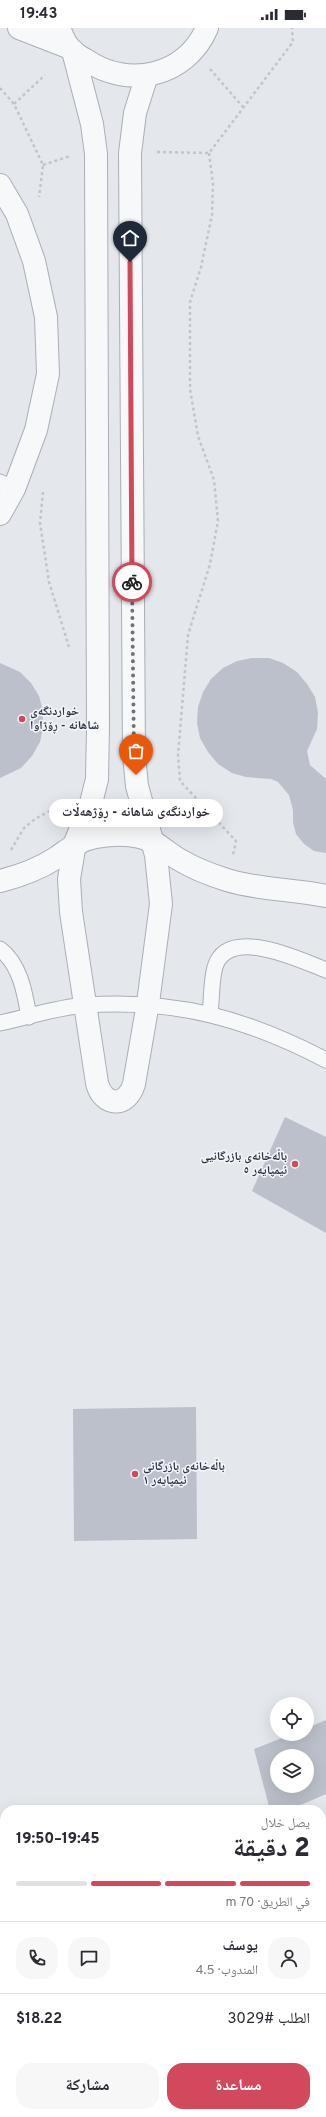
<!DOCTYPE html>
<html lang="ar">
<head>
<meta charset="utf-8">
<style>
  body { margin:0; font-family:Overpass,"Noto Naskh Arabic",sans-serif; background:#f7f7f7; color:#2b2b33; direction:rtl; height:100vh; display:flex; flex-direction:column; font-size:15px; white-space:nowrap }
  * { box-sizing:border-box; margin:0 }
  p { font-size:13px; color:#7c7c81 }
  .icon { flex:none; width:22px; height:22px; fill:none; stroke:currentColor; stroke-width:2; stroke-linecap:round; stroke-linejoin:round }
  .map { position:relative; flex:1; overflow:hidden; direction:ltr }
  .panel { position:absolute; left:0px; top:1777px; width:326px; height:312px; display:flex; flex-direction:column; background:#fff; border-radius:16px 16px 0 0; box-shadow:0 4px 16px #0002; direction:rtl }
  .panel>* { flex:none }
  .controls { position:absolute; left:270px; top:1669px; display:grid; gap:8px }
  .controls a { display:grid; place-items:center; width:44px; height:44px; border-radius:50%; background:#fff; box-shadow:0 4px 16px #0002; font-size:20px }
  .pin { position:absolute; display:grid; place-items:center; width:34px; height:34px; color:#fff; margin:-41px -17px; border-radius:50% 50% 50% 0; rotate:-45deg; box-shadow:0 0 4px #0007 }
  .pin .icon { rotate:45deg }
  .courier { position:absolute; display:grid; place-items:center; width:40px; height:40px; margin:-20px; border:3px solid #d1495b; border-radius:50%; background:#fff; color:#222; box-shadow:0 1px 5px #0007 }
  .bubble { position:absolute; height:28px; border-radius:14px; background:#fff; box-shadow:0 4px 16px #0002; font-size:13px; font-weight:800; line-height:28px; text-align:center; direction:rtl }
  .head em { font-style:normal; font-weight:800 }
  .head div { display:flex; flex-direction:column-reverse }
  .head { display:flex; align-items:center; justify-content:space-between; height:68px; padding:0 16px }
  h1 { font-size:26px; font-weight:800; line-height:30px }
  .bar { display:grid; grid-template-columns:repeat(4,1fr); gap:6px 4px; align-content:center; height:48px; padding:0 16px }
  .bar i { height:5px; border-radius:3px; background:#e1e1e2 }
  .bar .current { background:#d1495b }
  .bar p { grid-column:span 4 }
  .line { display:flex; align-items:center; gap:10px; padding:0 16px; border-top:1px solid #e1e1e2 }
  .line div { flex:1 }
  .round { display:grid; place-items:center; flex:none; width:42px; height:42px; border-radius:16px; background:#f7f7f7 }
  .action { display:flex; gap:8px; margin-top:auto; padding:8px 16px }
  .action a { flex:1; height:46px; border-radius:16px; background:#d1495b; color:#fff; font-size:16px; font-weight:800; line-height:46px; text-align:center }
  .action a+a { background:#f7f7f7; color:#2b2b33 }
  .status { display:flex; justify-content:space-between; align-items:center; height:28px; padding:0 20px; background:#fff; direction:ltr }
  .status svg { height:11px; fill:currentColor }
  .map>svg:first-child { display:block }
  .building { fill:#bbc0ca; fill-rule:evenodd }
  .lines { fill:none; stroke-linecap:round; stroke-linejoin:round }
  .service-casing { stroke:#a9aeb7; stroke-width:17 }
  .minor-casing { stroke:#a9aeb7; stroke-width:24 }
  .tertiary-casing { stroke:#a9aeb7; stroke-width:24 }
  .path { stroke:#c2c5cb; stroke-width:2.5; stroke-dasharray:3 3; stroke-linecap:butt }
  .service { stroke:#f7f8fa; stroke-width:15 }
  .minor { stroke:#f7f8fa; stroke-width:22 }
  .tertiary { stroke:#f7f8fa; stroke-width:22 }
  .done { stroke:#6c737f; stroke-width:4; stroke-dasharray:0 7.2 }
  .route { stroke:#d1495b; stroke-width:5 }
  .poi-dot { fill:#d1495b; stroke:#f4f6f9; stroke-width:1.5 }
  .labels { text-anchor:middle; dominant-baseline:central; stroke-width:3; stroke-linejoin:round; paint-order:stroke }
  .poi-label { font-size:12px; font-weight:bold; fill:#2b3445; stroke:#f4f6f9; text-anchor:start }
</style>
</head>
<body>
<div class="status"><b>19:43</b><svg viewBox="0 0 49 12"><path d="M0 12V9h3v3zM5 12V6h3v6zM10 12V3h3v9zM15 12V0h3v12zM26 1h20v11H26zM47 4h2v5h-2z"/></svg></div>
<div class="map">
<svg width="326" height="2089" viewBox="0 0 326 2089">
  <rect width="100%" height="100%" fill="#e4e7ec"/>
  <!-- building -->
  <g class="building">
    <path d="M252,630h17l14,5 14,9 10,12 8,13 3,16 -1,16 -10,22 3,14 16,14v74l-12,-2 -10,-7 -8,-10 -3,-12v-12l-4,-15 -11,-13 -7,-3 -25,-2 -14,-4 -14,-9 -10,-12 -8,-14 -3,-15 1,-16 5,-15 8,-13 12,-11 14,-7z"/>
    <path d="M0,635l20,9 11,11 8,13 4,15v16l-3,15 -8,14 -11,12 -21,10z"/>
    <path d="M285,1089l41,20v96l-74,-42z"/>
    <path d="M196,1379l1,132 -123,2 -1,-132z"/>
    <path d="M326,1692v74l-37,16h-19l-16,-61 38,-15h15v-6zM277,1728h30v30h-30z"/>
    <path d="M0,2082h5v2h66v5h-71z"/>
    <path d="M172,2086l41,2v1h-41z"/>
  </g>
  <g class="lines">
    <defs>
      <g id="service">
        <path d="M0,454l14,7"/>
        <path d="M0,921c20,15 25,44 29,68"/>
        <path d="M210,985c2,-15 1,-32 5,-46 13,-42 85,-7 111,3"/>
        <path d="M0,995c28,-6 58,-16 86,-18 91,-6 161,14 240,55"/>
        <path d="M321,1805l5,-3"/>
        <path d="M0,1843l5,1"/>
        <path d="M321,1892l5,-2"/>
        <path d="M0,1923l5,1"/>
      </g>
      <g id="minor">
        <path d="M19,0l49,19"/>
        <path d="M0,157l17,29 17,47 12,56 2,57 -12,56 -22,59 -14,25"/>
        <path d="M97,2084v5"/>
        <path d="M133,2084l1,5"/>
      </g>
      <g id="tertiary">
        <path d="M59,0c3,6 5,14 10,19 4,6 11,10 17,13 42,29 100,17 121,-32"/>
        <path d="M73,23l19,73 4,30 2,573 -1,52 -6,24 -16,40 -6,36 2,33 26,171c6,24 30,25 37,1l14,-81 13,-99 -5,-49 -19,-69 -3,-31 -4,-602 5,-40 12,-38"/>
        <path d="M0,853c20,-5 39,-12 56,-23 13,-9 23,-18 40,-21 18,-3 42,-4 59,6 8,5 16,12 25,17 15,9 31,15 47,20 32,10 66,9 99,16"/>
        <path d="M321,1993l5,-2"/>
        <path d="M0,2022l5,1"/>
      </g>
    </defs>
    <!-- service casing -->
    <use href="#service" class="service-casing"/>
    <!-- minor casing -->
    <use href="#minor" class="minor-casing"/>
    <!-- tertiary casing -->
    <use href="#tertiary" class="tertiary-casing"/>
    <!-- path -->
    <g class="path">
      <path d="M210,41l33,38"/>
      <path d="M0,60l14,16 29,61 -4,32"/>
      <path d="M14,76l31,-29"/>
      <path d="M157,124l52,1 84,-111 -1,-14"/>
      <path d="M209,125l4,31 -1,31 -11,52 -11,35v87l8,47 16,44 4,41 -8,43 -22,71 -10,120 2,26 56,60 -3,14"/>
      <path d="M43,137l27,-9"/>
      <path d="M43,464l-3,31 9,59 20,65"/>
      <path d="M11,822l13,-22 11,-9 24,-13"/>
    </g>
    <!-- service -->
    <use href="#service" class="service"/>
    <!-- minor -->
    <use href="#minor" class="minor"/>
    <!-- tertiary -->
    <use href="#tertiary" class="tertiary"/>
  </g>
  <g class="lines">
    <!-- done -->
    <path class="done" d="M132,554l2,173 2,20"/>
    <!-- route -->
    <path class="route" d="M130,234l2,320"/>
  </g>
  <!-- markers -->
  <g class="poi-dot">
    <circle cx="22" cy="691" r="4"/>
    <circle cx="295" cy="1136" r="4"/>
    <circle cx="135" cy="1446" r="4"/>
  </g>
  <g class="labels">
    <!-- poi labels -->
    <g class="poi-label">
      <text x="30" y="684">خواردنگەی<tspan x="30" dy="14">شاھانە - ڕۆژاوا</tspan></text>
      <text x="287" y="1129" text-anchor="end">باڵەخانەی بازرگانیی<tspan x="287" dy="14">ئیمپایەر ٥</tspan></text>
      <text x="143" y="1439">باڵەخانەی بازرگانی<tspan x="143" dy="14">ئیمپایەر ١</tspan></text>
    </g>
  </g>
</svg>
<div class="controls">
<a><svg class="icon" aria-label="locate" viewBox="0 0 24 24"><circle cx="12" cy="12" r="6"/><path d="M12 2v4M12 18v4M2 12h4M18 12h4"/></svg></a>
<a><svg class="icon" aria-label="layers" viewBox="0 0 24 24"><path d="M12 4l9 5-9 5-9-5zM3 14l9 5 9-5"/></svg></a>
</div>
<div class="pin" style="left:136px;top:747px;background:#ea580c"><svg class="icon" aria-label="bag" viewBox="0 0 24 24"><path d="M5 8h14l-1 12H6zM9 8a3 3 0 0 1 6 0"/></svg></div>
<div class="pin" style="left:130px;top:234px;background:#1f2937"><svg class="icon" aria-label="home" viewBox="0 0 24 24"><path d="M3 11l9-7 9 7M6 9v11h12V9"/></svg></div>
<div class="courier" style="left:132px;top:554px"><svg class="icon" aria-label="bike" viewBox="0 0 24 24"><circle cx="6" cy="16" r="4"/><circle cx="18" cy="16" r="4"/><path d="M6 16l4-8h5l3 8M10 8l3 8H6M13 5h3"/></svg></div>
<div class="bubble" style="left:49px;top:771px;width:174px">خواردنگەی شاھانە - ڕۆژھەڵات</div>
<section class="panel">
<div class="head"><div><h1>2 دقيقة</h1><p>يصل خلال</p></div><em>19:45–19:50</em></div>
<div class="bar"><i class="current"></i><i class="current"></i><i class="current"></i><i></i><p>في الطريق · 70 m</p></div>
<div class="line" style="height:72px"><a class="round"><svg class="icon" aria-label="person" viewBox="0 0 24 24"><circle cx="12" cy="8" r="4"/><path d="M4 21q1-7 8-7t8 7"/></svg></a><div><b>يوسف</b><p>المندوب · 4.5</p></div><a class="round"><svg class="icon" aria-label="chat" viewBox="0 0 24 24"><path d="M4 5h16v11H9l-5 4z"/></svg></a><a class="round"><svg class="icon" aria-label="phone" viewBox="0 0 24 24"><path d="M5 4h4l2 5-3 2q2 4 5 5l2-3 5 2v4C11 20 4 13 5 4z"/></svg></a></div>
<div class="line" style="height:52px"><div>الطلب #3029</div><b>$18.22</b></div>
<div class="action"><a>مساعدة</a><a>مشاركة</a></div>
</section>
</div>
</body>
</html>
